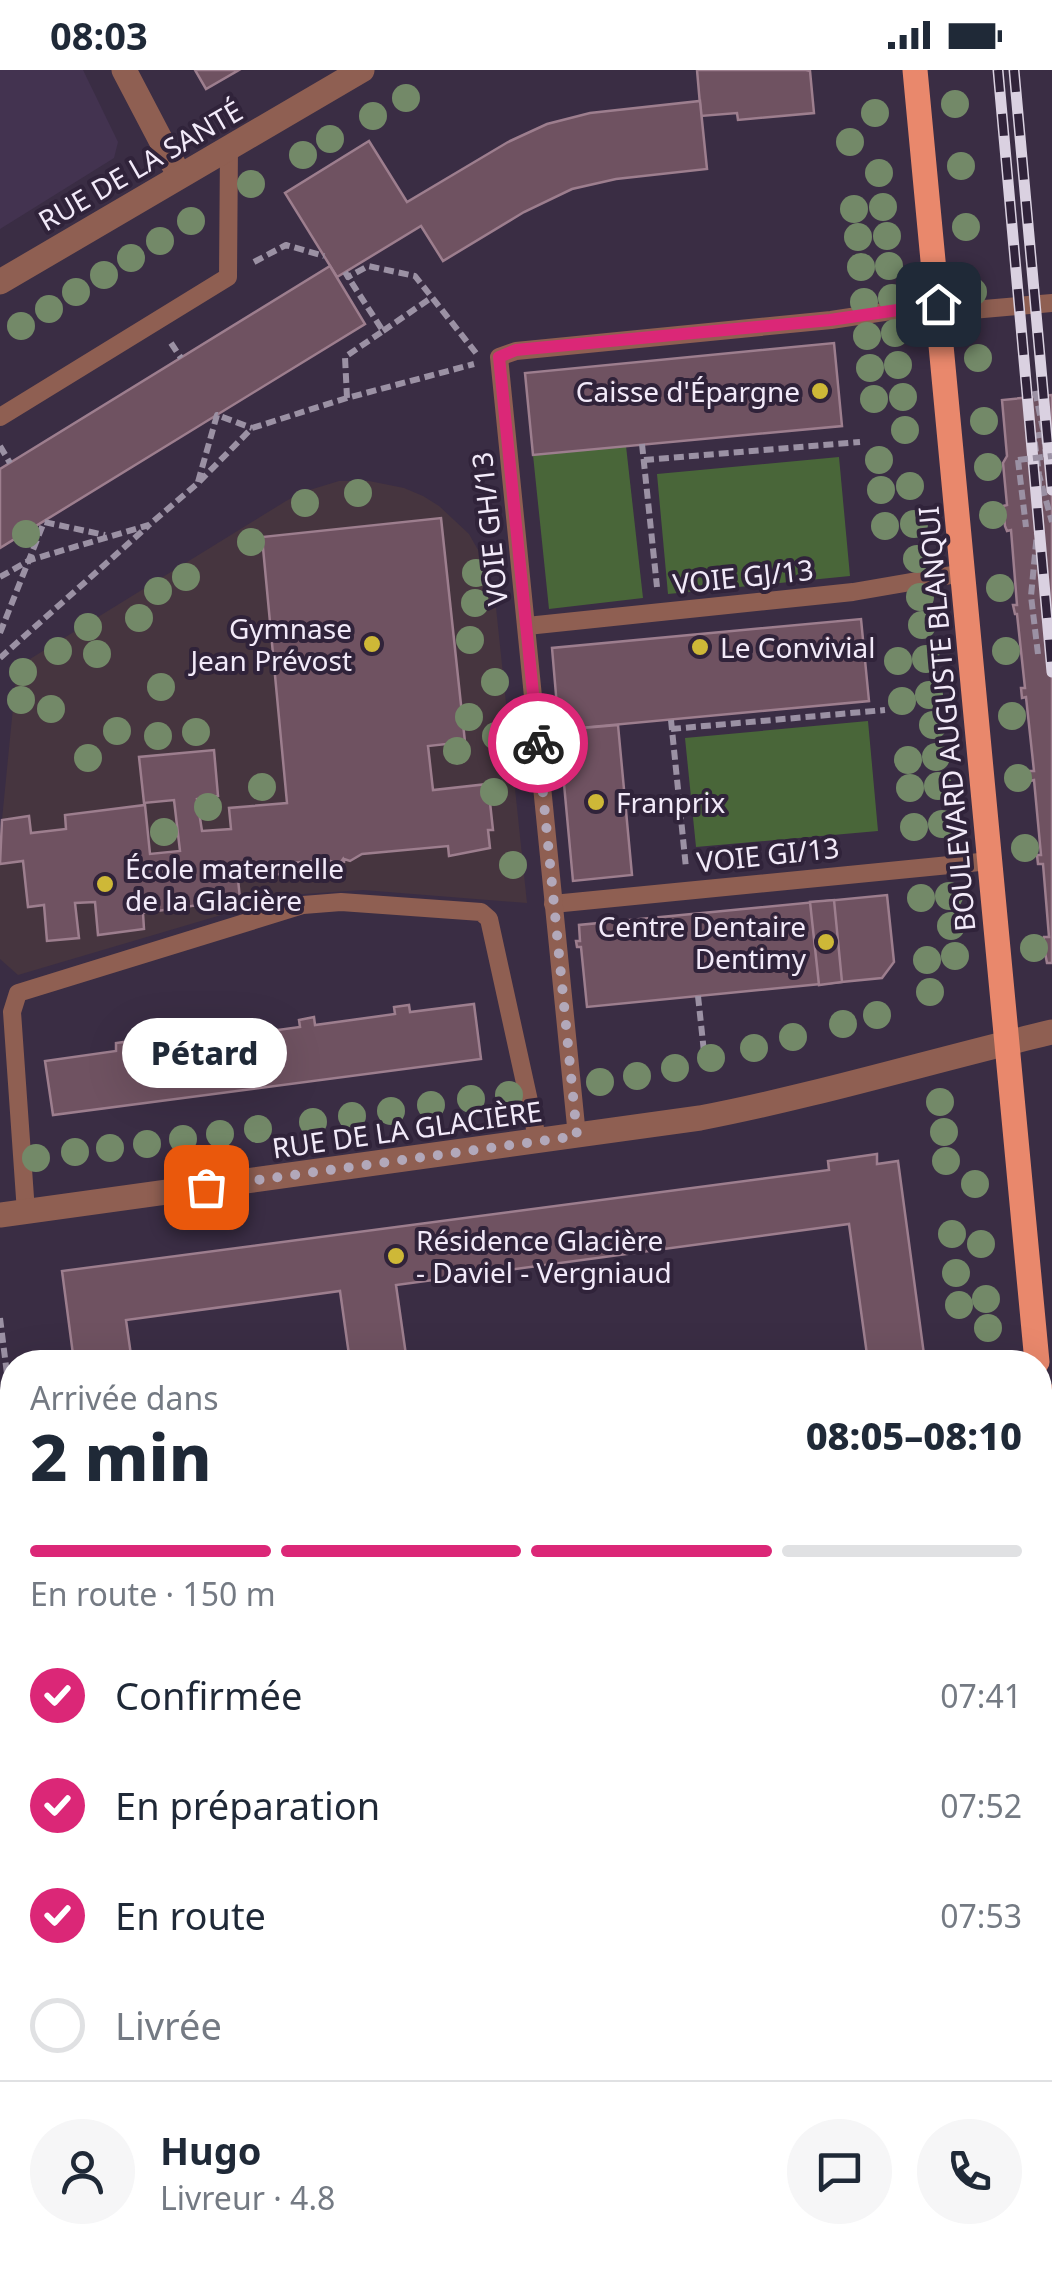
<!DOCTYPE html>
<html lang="fr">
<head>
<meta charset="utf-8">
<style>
  body { margin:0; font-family:"Noto Sans",sans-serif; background:#f6f6f7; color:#1f2937; height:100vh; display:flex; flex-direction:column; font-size:38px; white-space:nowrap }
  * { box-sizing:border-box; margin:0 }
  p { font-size:32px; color:#747a83 }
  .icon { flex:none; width:55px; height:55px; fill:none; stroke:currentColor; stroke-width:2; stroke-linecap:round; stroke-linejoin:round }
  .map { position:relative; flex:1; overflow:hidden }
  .side { position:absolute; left:0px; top:1280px; width:1052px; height:932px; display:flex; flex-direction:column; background:#fff; border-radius:40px 40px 0 0; box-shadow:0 10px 40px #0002 }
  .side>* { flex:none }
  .pin { position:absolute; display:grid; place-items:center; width:85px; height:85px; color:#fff; margin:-42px; border-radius:20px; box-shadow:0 5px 15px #0006 }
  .courier { position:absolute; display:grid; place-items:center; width:100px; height:100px; margin:-50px; border:8px solid #db2777; border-radius:50%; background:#fff; color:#222; box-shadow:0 2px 12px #0007 }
  .bubble { position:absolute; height:70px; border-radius:35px; background:#fff; box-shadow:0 10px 40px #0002; font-size:32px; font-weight:800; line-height:70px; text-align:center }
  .head em { font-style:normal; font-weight:800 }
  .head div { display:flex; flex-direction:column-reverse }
  .head { display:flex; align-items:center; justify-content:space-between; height:170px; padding:0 30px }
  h1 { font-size:65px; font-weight:800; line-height:75px }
  .bar { display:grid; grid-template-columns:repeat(4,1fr); gap:15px 10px; align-content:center; height:120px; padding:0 30px }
  .bar i { height:12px; border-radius:8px; background:#e0e1e3 }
  .bar .on { background:#db2777 }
  .bar p { grid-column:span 4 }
  .line { display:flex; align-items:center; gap:25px; padding:0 30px; border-top:2px solid #e0e1e3 }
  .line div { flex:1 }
  .round { display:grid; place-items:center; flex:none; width:105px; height:105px; border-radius:52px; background:#f6f6f7 }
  ol { padding:0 30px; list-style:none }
  li { display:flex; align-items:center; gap:30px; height:110px }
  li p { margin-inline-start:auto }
  li .icon { padding:10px; border-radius:50%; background:#db2777; color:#fff; stroke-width:4 }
  li:last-child { color:#747a83 }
  li i { width:55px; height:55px; border:5px solid #e0e1e3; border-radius:50% }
  .status { display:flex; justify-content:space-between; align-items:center; height:70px; padding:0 50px; background:#fff; direction:ltr }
  .status svg { height:28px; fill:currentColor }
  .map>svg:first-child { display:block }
  .built { fill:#433350 }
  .education { fill:#46353f }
  .green { fill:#496639 }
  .building { fill:#6f5261; stroke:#9d7e8e; stroke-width:2.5 }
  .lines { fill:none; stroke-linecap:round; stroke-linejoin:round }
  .path { stroke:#9b91a4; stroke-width:6; stroke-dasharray:10 5; stroke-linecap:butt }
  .service { stroke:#8f5f52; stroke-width:18 }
  .minor { stroke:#8f5f52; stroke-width:25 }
  .tertiary { stroke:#8f5f52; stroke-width:25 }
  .primary { stroke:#e9886c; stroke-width:25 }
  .rail-casing { stroke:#dad1e1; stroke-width:11 }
  .rail { stroke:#30233a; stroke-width:8; stroke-dasharray:22; stroke-linecap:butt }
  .path-bridge { stroke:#9b91a4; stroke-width:6; stroke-dasharray:10 5; stroke-linecap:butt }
  .tree { fill:#738968 }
  .done { stroke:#b2a8ba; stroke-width:10; stroke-dasharray:0 18 }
  .route { stroke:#db2777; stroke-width:12 }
  .poi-dot { fill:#ceb837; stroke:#30233a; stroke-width:4 }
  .labels { text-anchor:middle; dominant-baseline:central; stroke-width:8; stroke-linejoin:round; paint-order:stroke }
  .street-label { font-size:28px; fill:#f2eaf9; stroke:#30233a }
  .poi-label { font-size:28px; fill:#f2eaf9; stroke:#30233a; text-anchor:start }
</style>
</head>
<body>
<div class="status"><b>08:03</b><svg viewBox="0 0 49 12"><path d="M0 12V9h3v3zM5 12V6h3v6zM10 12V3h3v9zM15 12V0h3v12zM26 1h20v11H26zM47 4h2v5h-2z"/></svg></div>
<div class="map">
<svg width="1052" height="2212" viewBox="0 0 1052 2212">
  <rect width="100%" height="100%" fill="#3a2d44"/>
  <!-- built -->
  <path class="built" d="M0,0h83l35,72 -4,16 -114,71z"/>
  <!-- education -->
  <path class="education" d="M339,411h30l35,7 19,8 16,10 30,28 13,23 13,41 32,305 -164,-13 -74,5 -271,80 -18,-16v-119l17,-173 269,-166 17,-9z"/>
  <!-- green -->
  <g class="green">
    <path d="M626,376l17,152 -94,11 -16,-154z"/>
    <path d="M839,387l11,119 -182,18 -11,-120z"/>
    <path d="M868,651l10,110 -182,16 -11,-109z"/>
  </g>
  <!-- building -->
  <g class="building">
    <path d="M195,0h44l-33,19z"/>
    <path d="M697,0h109l4,1 4,42 -76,7 -1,-7 -36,3z"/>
    <path d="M700,31l7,68 -91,10 -44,10 -48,23 -81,49 -22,-35 -84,51 -52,-84 84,-52 38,61 101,-60 39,-18 43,-11z"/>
    <path d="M330,196l35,58 -365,224v-79z"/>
    <path d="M834,273l8,83 -309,29 -8,-82z"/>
    <path d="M1052,325v568h-5l-4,-21 1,-5h5l-6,-73h-5l-1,-9h4l-7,-75 -4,1 -1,-10h5l-8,-74 -4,1 -1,-10h4l-8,-74h-2l-2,-9h4l-6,-75 -4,1 -2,-5 -2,-20 4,-1 -4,-42 4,-7 -5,-56z"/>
    <path d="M441,448l24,224 -37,4 5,44 55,-6 5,46h-5l2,18 -41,8 -1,-10 -86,8 -12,7 -6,-2v4l-1,-4 -3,4 -15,-3 -44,4 1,10 -44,5 2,20 -97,14 1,16 -46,6 -3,-33 -20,1 4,35 -32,3 -3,-36 -16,2 -5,-46 -23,3 2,-44 27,-4 2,17 35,-4 -1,-14 80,-10 5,49 30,-3 -6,-51 -30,3 -5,-46 75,-7 4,46 -21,3 5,32 29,-2 -2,-21 58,-5 -25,-266z"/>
    <path d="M861,549l8,82 -310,29 -7,-82z"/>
    <path d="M618,655l14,150 -59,6 -14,-151z"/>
    <path d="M887,825l7,67 -12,16 -295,29 -6,-60h-4l-1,-6h4l-1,-16z"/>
    <path d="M834,830l8,82 -23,3 -9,-83z"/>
    <path d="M474,934l7,55 -428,56 -8,-54 71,-10v-8l8,-1 1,8 80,-11 -1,-7 15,-2 1,8 80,-11 -1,-7 15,-3 1,8 80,-11 -1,-7 15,-2 1,7z"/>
    <path d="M877,1084v10l21,-3 27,201h-57l-19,-138 -453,61 11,77h-57l-10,-71 -214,29 6,42h-58l-12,-91 767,-101 -1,-9z"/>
    <path d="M12,1747v124l-12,1v-123z"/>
    <path d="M12,1940v59l-12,1v-58z"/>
    <path d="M4,2111l8,3v47l-12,-27v-22z"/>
    <path d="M0,2134l12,27v13l-12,6z"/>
    <path d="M189,2200h281l5,12h-300l15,-7z"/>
    <path d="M535,2200h171l5,12h-203z"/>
    <path d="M706,2200h246l-106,12h-135z"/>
    <path d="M951,2200h64l1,12h-58l-1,-7 -6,1z"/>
  </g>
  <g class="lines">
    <!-- path -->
    <g class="path">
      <path d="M254,192l32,-17 38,11"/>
      <path d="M345,202l3,5 20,-11 47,10 61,77"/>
      <path d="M383,261l48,-33"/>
      <path d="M171,273l10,15"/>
      <path d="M1035,321l9,43 -10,2 5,39 13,47"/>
      <path d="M347,328l-2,-41 38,-26 -35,-54"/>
      <path d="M1044,364l2,23"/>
      <path d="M642,374l15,143"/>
      <path d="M0,376l10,17"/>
      <path d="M644,390l216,-18"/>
      <path d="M1018,390l8,67"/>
      <path d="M198,412l19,-67 35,13"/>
      <path d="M0,507l30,-17 119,-35 49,-42 54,-55 95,-30 127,-34"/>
      <path d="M0,563l44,-111 61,13"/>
      <path d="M1038,584l-7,-58 8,-84v-37"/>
      <path d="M0,588l148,-132"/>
      <path d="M671,650l15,148"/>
      <path d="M671,659l214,-19"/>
      <path d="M698,926l6,56"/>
      <path d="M0,1248l12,96"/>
      <path d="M0,1441l12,-2"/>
      <path d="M0,1486h12"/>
      <path d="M0,1508l12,-2"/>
      <path d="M0,1538h12"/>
      <path d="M0,1563l12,-3"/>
      <path d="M1040,1574l12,-2"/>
      <path d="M1040,1679l4,49"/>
      <path d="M0,1724l12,-2"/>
      <path d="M1050,1785l2,18"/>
    </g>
    <!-- service -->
    <g class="service">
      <path d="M938,243l114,-10"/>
      <path d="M0,347l228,-140 1,-131"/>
      <path d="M527,556l326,-34 110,-19"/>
      <path d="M553,834l437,-43"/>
      <path d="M577,1066l-78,-779 17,-6 315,-31 106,-16"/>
      <path d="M26,1142l-14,-200 6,-19 285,-88 38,-3 140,10 8,7 49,223"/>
      <path d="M0,1905l12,-1"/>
      <path d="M1040,2000l12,-1"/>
      <path d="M0,2030l12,-2"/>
    </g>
    <!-- minor -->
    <g class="minor">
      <path d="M124,0l55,105"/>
      <path d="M1040,1758l12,-5"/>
      <path d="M31,2212l27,-12"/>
    </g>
    <!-- tertiary -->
    <g class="tertiary">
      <path d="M0,212l362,-212"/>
      <path d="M0,1145l700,-97c119,-23 234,-58 352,-86"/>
    </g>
    <!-- primary -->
    <g class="primary">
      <path d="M915,0l122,1292"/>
      <path d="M1040,1319l12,126"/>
    </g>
    <defs>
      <g id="rail">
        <path d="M998,0l54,602"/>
        <path d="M1014,0l38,420"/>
      </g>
    </defs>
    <!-- rail casing -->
    <use href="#rail" class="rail-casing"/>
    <!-- rail -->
    <use href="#rail" class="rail"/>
    <!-- path-bridge -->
    <path class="path-bridge" d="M1018,390l34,-4"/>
  </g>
  <!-- trees -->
  <g class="tree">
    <circle cx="406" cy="28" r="14"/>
    <circle cx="955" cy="34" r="14"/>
    <circle cx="875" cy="43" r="14"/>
    <circle cx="373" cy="46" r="14"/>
    <circle cx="330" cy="69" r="14"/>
    <circle cx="850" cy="72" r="14"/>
    <circle cx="303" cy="85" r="14"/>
    <circle cx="961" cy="96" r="14"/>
    <circle cx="879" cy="103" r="14"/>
    <circle cx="251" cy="114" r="14"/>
    <circle cx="883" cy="137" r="14"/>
    <circle cx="854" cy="139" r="14"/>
    <circle cx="191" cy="151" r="14"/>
    <circle cx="966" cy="157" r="14"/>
    <circle cx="887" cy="166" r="14"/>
    <circle cx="858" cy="167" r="14"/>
    <circle cx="160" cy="171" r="14"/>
    <circle cx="131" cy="188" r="14"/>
    <circle cx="889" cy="196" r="14"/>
    <circle cx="861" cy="197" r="14"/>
    <circle cx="104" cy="205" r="14"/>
    <circle cx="76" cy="222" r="14"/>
    <circle cx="973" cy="222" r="14"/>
    <circle cx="892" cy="228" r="14"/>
    <circle cx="864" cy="232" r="14"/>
    <circle cx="49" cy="239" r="14"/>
    <circle cx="21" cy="256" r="14"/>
    <circle cx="895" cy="263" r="14"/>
    <circle cx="867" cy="266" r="14"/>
    <circle cx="978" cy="288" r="14"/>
    <circle cx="898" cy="295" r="14"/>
    <circle cx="870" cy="298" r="14"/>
    <circle cx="903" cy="327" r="14"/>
    <circle cx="874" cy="329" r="14"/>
    <circle cx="984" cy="351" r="14"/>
    <circle cx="905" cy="360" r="14"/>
    <circle cx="879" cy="390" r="14"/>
    <circle cx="988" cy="397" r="14"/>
    <circle cx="910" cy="416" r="14"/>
    <circle cx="881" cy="420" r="14"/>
    <circle cx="358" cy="423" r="14"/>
    <circle cx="305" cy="433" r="14"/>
    <circle cx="993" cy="445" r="14"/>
    <circle cx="914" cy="454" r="14"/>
    <circle cx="885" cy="456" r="14"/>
    <circle cx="26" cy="464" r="14"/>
    <circle cx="251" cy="472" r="14"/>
    <circle cx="917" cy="489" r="14"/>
    <circle cx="476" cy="503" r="14"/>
    <circle cx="186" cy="507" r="14"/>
    <circle cx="1000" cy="518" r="14"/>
    <circle cx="158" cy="521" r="14"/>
    <circle cx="920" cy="527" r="14"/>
    <circle cx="475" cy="533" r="14"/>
    <circle cx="139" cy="548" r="14"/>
    <circle cx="922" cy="555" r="14"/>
    <circle cx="88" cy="557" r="14"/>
    <circle cx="470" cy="570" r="14"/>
    <circle cx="58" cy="581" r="14"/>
    <circle cx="1006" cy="581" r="14"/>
    <circle cx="97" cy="584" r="14"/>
    <circle cx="926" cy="589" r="14"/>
    <circle cx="898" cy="591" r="14"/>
    <circle cx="23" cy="602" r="14"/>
    <circle cx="495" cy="612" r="14"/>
    <circle cx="161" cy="617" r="14"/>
    <circle cx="929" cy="625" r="14"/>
    <circle cx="21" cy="630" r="14"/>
    <circle cx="902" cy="631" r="14"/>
    <circle cx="51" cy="639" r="14"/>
    <circle cx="1012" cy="646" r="14"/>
    <circle cx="469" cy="647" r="14"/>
    <circle cx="933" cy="655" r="14"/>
    <circle cx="117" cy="661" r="14"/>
    <circle cx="196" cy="662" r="14"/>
    <circle cx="158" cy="666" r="14"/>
    <circle cx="496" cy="666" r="14"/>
    <circle cx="457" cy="681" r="14"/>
    <circle cx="936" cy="687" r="14"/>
    <circle cx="88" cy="688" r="14"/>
    <circle cx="908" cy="690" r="14"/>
    <circle cx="1018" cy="708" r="14"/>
    <circle cx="938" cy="716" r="14"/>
    <circle cx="262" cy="717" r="14"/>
    <circle cx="910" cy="718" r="14"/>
    <circle cx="494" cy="722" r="14"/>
    <circle cx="208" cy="737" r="14"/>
    <circle cx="942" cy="754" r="14"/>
    <circle cx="914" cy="757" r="14"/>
    <circle cx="164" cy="762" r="14"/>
    <circle cx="1025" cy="778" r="14"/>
    <circle cx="513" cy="795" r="14"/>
    <circle cx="949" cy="826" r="14"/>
    <circle cx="921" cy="828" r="14"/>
    <circle cx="951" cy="856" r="14"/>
    <circle cx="1034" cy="878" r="14"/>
    <circle cx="955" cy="886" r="14"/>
    <circle cx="927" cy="890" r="14"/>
    <circle cx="930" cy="922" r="14"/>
    <circle cx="877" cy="945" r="14"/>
    <circle cx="843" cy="954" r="14"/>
    <circle cx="793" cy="967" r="14"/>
    <circle cx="754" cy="978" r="14"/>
    <circle cx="711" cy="988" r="14"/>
    <circle cx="675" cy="998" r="14"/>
    <circle cx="637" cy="1006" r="14"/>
    <circle cx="600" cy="1012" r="14"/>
    <circle cx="509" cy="1025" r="14"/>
    <circle cx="471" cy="1029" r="14"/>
    <circle cx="940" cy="1032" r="14"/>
    <circle cx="431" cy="1035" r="14"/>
    <circle cx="391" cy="1041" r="14"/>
    <circle cx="352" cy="1046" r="14"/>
    <circle cx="313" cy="1052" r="14"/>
    <circle cx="258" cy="1059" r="14"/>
    <circle cx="944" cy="1062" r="14"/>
    <circle cx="220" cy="1064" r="14"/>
    <circle cx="183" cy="1069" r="14"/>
    <circle cx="147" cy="1074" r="14"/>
    <circle cx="110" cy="1078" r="14"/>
    <circle cx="75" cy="1082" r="14"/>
    <circle cx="36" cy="1088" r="14"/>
    <circle cx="946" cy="1091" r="14"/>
    <circle cx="975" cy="1114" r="14"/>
    <circle cx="952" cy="1164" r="14"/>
    <circle cx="981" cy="1174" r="14"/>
    <circle cx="956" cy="1203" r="14"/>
    <circle cx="986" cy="1229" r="14"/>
    <circle cx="959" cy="1235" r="14"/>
    <circle cx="988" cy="1258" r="14"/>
  </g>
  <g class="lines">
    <!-- done -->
    <path class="done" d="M206,1117l371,-51 -39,-393"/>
    <!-- route -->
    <path class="route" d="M538,673l-39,-386 17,-7 314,-30 108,-16"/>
  </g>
  <!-- markers -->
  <g class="poi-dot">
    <circle cx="820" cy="321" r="10"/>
    <circle cx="372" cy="574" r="10"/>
    <circle cx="700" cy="577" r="10"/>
    <circle cx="596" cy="732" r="10"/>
    <circle cx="105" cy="814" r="10"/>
    <circle cx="826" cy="872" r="10"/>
    <circle cx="396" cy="1186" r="10"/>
  </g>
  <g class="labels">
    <!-- street labels -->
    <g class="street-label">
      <text transform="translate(140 95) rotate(-30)">RUE DE LA SANTÉ</text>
      <text transform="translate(489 459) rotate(-96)">VOIE GH/13</text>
      <text transform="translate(743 506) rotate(-6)">VOIE GJ/13</text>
      <text transform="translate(946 649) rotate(-95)">BOULEVARD AUGUSTE BLANQUI</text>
      <text transform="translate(768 784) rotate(-6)">VOIE GI/13</text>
      <text transform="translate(407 1059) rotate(-8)">RUE DE LA GLACIÈRE</text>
    </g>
    <!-- poi labels -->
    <g class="poi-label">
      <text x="800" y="321" text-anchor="end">Caisse d'Épargne</text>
      <text x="352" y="558" text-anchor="end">Gymnase<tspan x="352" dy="32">Jean Prévost</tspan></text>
      <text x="720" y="577">Le Convivial</text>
      <text x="616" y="732">Franprix</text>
      <text x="125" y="798">École maternelle<tspan x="125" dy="32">de la Glacière</tspan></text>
      <text x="806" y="856" text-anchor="end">Centre Dentaire<tspan x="806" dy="32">Dentimy</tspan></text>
      <text x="416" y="1170">Résidence Glacière<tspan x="416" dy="32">- Daviel - Vergniaud</tspan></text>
    </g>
  </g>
</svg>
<div class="pin" style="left:206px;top:1117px;background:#ea580c"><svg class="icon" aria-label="bag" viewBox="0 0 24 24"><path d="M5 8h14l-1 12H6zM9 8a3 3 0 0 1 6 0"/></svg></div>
<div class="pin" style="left:938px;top:234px;background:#1f2937"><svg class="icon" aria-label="home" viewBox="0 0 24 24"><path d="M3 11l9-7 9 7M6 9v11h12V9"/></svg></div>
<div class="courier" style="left:538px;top:673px"><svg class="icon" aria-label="bike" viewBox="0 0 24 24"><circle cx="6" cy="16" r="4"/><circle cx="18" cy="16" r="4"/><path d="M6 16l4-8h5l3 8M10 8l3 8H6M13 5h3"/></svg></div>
<div class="bubble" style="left:122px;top:948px;width:165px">Pétard</div>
<section class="side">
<div class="head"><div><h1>2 min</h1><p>Arrivée dans</p></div><em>08:05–08:10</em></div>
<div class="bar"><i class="on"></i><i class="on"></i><i class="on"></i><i></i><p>En route · 150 m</p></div>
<ol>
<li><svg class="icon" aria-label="check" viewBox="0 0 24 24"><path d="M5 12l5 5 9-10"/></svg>Confirmée<p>07:41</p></li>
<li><svg class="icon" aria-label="check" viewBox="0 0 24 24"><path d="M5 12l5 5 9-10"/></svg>En préparation<p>07:52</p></li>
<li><svg class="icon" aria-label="check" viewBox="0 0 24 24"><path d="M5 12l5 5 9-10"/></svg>En route<p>07:53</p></li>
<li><i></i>Livrée</li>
</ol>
<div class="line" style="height:180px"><a class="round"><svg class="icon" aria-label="person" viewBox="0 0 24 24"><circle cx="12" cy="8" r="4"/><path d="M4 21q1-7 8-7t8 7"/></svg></a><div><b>Hugo</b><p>Livreur · 4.8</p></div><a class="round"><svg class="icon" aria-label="chat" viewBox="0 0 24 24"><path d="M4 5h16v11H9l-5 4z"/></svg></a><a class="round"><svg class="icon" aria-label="phone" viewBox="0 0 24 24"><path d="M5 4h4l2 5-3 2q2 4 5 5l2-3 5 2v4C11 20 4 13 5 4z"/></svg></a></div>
</section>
</div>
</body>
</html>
